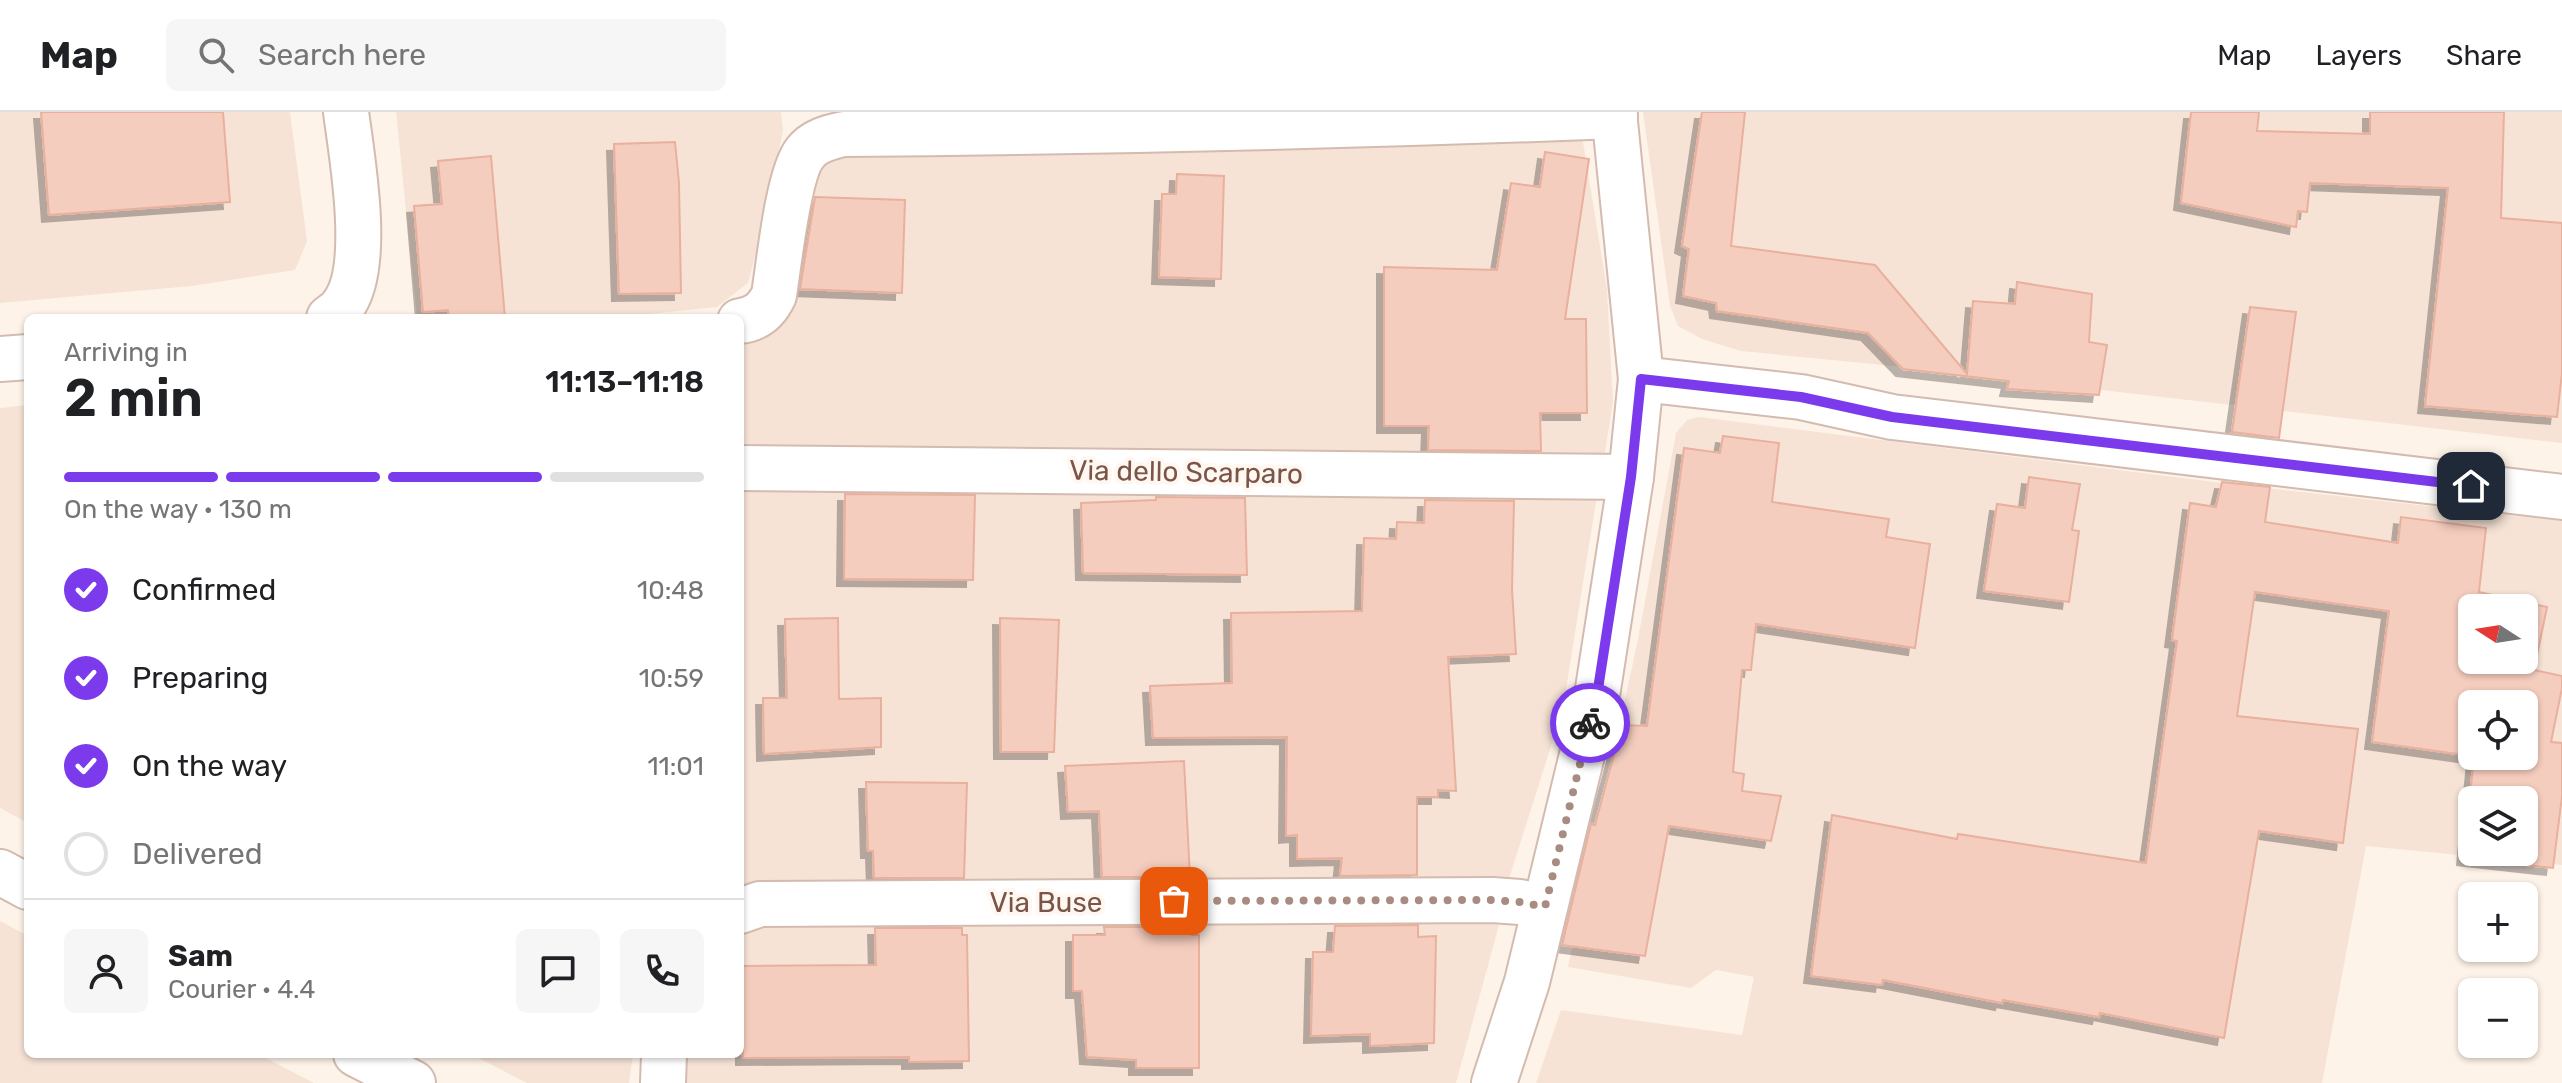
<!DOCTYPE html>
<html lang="en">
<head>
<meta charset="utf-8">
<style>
  body { margin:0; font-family:Rubik,sans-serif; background:#f6f6f6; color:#202124; height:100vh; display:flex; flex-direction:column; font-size:30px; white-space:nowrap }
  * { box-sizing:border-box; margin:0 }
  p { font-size:26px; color:#757577 }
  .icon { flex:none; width:44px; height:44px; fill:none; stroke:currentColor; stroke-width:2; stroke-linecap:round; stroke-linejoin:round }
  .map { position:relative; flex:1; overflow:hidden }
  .panel { position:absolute; left:24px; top:202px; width:720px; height:744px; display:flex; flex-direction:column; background:#fff; border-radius:12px; box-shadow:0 2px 6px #0004 }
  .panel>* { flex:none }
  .needle { width:52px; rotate:282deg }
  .tools { position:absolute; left:2458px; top:482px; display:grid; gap:16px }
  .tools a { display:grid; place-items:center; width:80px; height:80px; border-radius:12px; background:#fff; box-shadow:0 2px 6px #0004; font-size:40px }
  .pin { position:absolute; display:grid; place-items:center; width:68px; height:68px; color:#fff; margin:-34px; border-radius:16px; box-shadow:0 4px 12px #0006 }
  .courier { position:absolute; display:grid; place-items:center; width:80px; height:80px; margin:-40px; border:6px solid #7c3aed; border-radius:50%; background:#fff; color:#222; box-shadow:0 2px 10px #0007 }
  .headline em { font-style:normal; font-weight:600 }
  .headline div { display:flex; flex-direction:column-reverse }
  .headline { display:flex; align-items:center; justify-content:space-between; height:136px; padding:0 40px }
  h1 { font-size:52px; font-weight:600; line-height:60px }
  .bar { display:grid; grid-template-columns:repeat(4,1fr); gap:12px 8px; align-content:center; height:96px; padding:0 40px }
  .bar i { height:10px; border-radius:6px; background:#e0e0e0 }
  .bar .selected { background:#7c3aed }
  .bar p { grid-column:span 4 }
  .line { display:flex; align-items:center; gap:20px; padding:0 40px; border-top:2px solid #e0e0e0 }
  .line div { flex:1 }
  .round { display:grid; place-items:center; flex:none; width:84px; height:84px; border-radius:12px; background:#f6f6f6 }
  ol { padding:0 40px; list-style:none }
  li { display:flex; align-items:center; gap:24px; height:88px }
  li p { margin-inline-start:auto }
  li .icon { padding:8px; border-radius:50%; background:#7c3aed; color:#fff; stroke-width:4 }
  li:last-child { color:#757577 }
  li i { width:44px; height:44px; border:4px solid #e0e0e0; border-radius:50% }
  header { display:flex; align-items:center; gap:48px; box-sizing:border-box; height:112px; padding:0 40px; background:#fff; border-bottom:2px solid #e0e0e0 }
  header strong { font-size:38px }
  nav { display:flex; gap:44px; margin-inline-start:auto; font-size:28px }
  .search { width:560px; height:72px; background:#f6f6f6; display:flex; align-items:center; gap:20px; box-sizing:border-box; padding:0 28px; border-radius:12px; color:#757577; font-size:30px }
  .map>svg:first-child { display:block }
  .residential { fill:#f6e3d6; fill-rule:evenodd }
  .building { fill:#f5cdbe; stroke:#e9b09d; stroke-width:2; fill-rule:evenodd; filter:url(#shadow) }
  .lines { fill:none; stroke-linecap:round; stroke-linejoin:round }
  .minor-casing { stroke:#d4bbaf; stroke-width:48 }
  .minor { stroke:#fff; stroke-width:44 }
  .done { stroke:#a88c81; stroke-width:8; stroke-dasharray:0 14.4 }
  .route { stroke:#7c3aed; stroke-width:10 }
  .labels { text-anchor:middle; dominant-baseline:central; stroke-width:8; stroke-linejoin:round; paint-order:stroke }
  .street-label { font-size:28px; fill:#7a5549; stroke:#fff7f0 }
</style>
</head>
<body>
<header>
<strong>Map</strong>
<div class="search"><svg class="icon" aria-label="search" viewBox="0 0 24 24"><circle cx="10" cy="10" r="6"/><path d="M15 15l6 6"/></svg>Search here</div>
<nav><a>Map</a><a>Layers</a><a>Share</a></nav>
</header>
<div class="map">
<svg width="2562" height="971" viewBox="0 0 2562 971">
  <defs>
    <filter id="shadow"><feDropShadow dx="-7" dy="7" stdDeviation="0" flood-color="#0004"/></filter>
  </defs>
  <rect width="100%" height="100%" fill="#fef3e8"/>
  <!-- residential -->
  <g class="residential">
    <path d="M0,0h290l17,129 -12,29 -103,16 -192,17z"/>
    <path d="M396,0h385l2,18 -16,81 -19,72 -31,24 -108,11h-192z"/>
    <path d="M1643,0h919v331l-669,-77 -152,-15 -39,-12 -24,-13 -8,-20z"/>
    <path d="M1582,24l25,153 6,113 -9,56 -696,-5 -168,-8v-111l71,-169 37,-19z"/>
    <path d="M28,293v418l-28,-15v-400z"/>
    <path d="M1699,305l523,66 340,38v344l-196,-19 -44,237h-786l25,-73 181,25 12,-58 -38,-7 -25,18 -123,-21 70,-328 38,-206 11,-13zM2472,496h52v52h-52zM2472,592h52v52h-52zM2472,688h52v52h-52z"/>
    <path d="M740,369l858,8 -35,219 -55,174 -768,7z"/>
    <path d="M1457,802l42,11 -43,158h-776l-1,-29h61v-124l32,-11z"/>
    <path d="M0,809l28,15v118h230l56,29h-314z"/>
    <path d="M471,942h162l-4,29h-102z"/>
  </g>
  <!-- building -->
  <g class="building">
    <path d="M41,0h182l7,90 -181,13z"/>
    <path d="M1702,0h43l-14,134 144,19 92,109 6,-73 42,3 2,-22 75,12 -3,48 18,3 -8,50 -92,-6 2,-8 -106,-12 -35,-36 -151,-22 -1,-8 -33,-7 6,-47 -7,-3z"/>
    <path d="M2191,0h68l-2,19 113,3v-22h134l-3,106 61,5v150l-5,44 -132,-11 23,-218 -138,-5 -3,29 -9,-1 -2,16 -115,-24z"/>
    <path d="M675,30l4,41 2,110 -62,1 -5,-150z"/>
    <path d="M1545,40l44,7 -24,160h21l1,94h-47l1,38 -113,-1 1,-24h-45v-159l113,3 14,-87 29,4z"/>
    <path d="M491,44l14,162h-56l-1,-8 -25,2 -9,-106 28,-2 -4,-43z"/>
    <path d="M1177,62l47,2 -3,103 -62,-2 3,-83h14z"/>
    <path d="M815,85l90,3 -3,93 -102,-4z"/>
    <path d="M2250,195l46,5 -17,126 -47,-6z"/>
    <path d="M1723,324l56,7 -7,59 117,17 -3,18 44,7 -15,104 -159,-24 -5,46h-9l-9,102 11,2 -2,17 39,5 -10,45 -102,-15 -24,130 -83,-11 29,-121 4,1 27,-100 25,1 37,-278 36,5z"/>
    <path d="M2029,365l51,7 -8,46 7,1 -10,71 -85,-11 13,-87 28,4z"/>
    <path d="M2222,370l48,5 -5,35 133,21 3,-26 85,11 -7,64 68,15 -13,63 28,6v12l-11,54 11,1v53l-9,72 -89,-10 10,-102h50v-52h-52v52l-100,-14 17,-131 -134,-19 -18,124 121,13 -15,114 -84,-12 -35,207 -124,-25 -1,4 -96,-17 -1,3 -119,-23 -1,5 -71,-9 21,-161 125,24 1,-5 188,29 31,-222 -5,-1 18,-137 26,4zM2472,496h52v52h-52zM2472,688h52v52h-52z"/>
    <path d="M845,382l130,1 -2,85 -129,-1z"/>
    <path d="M1156,385l89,1 2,77 -164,-2 -2,-70 75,-3z"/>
    <path d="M1425,388l89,1 -2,88 4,65 -68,3 8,134 -18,-1v7h-21v78l-77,1 2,-18 -45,1v-24l-11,1 1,-99 -134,1 -3,-52 82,-3 -1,-70 131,-2 2,-73 32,1 1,-17 27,1z"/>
    <path d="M838,506l1,81 42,-1v49l-117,7 -1,-56h24l-2,-79z"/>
    <path d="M1000,506l59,2 -5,132h-53z"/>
    <path d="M1184,649l6,116h-88l-3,-66 -31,1 -3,-46z"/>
    <path d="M866,670l101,1 -3,95h-90l-1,-27h-5z"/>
    <path d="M1418,813v12l18,-1 -2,107 -64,3v-12l-59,2 2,-84h20l2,-26z"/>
    <path d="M1104,815h88v8h7v133h-63v-8l-49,-3 -5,-66h-9v-56h32z"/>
    <path d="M875,816h87v7h5l2,126 -60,1v-5l-166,1 -1,-92 134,-1z"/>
  </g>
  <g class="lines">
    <defs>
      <g id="minor">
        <path d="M329,206c5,-4 11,-8 14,-13 29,-38 9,-147 3,-193"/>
        <path d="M740,209c17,-2 27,-11 34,-26 5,-31 14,-121 31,-142 9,-12 24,-16 39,-19 257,-2 514,-8 771,-18"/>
        <path d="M0,247l28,-2"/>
        <path d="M1641,267l160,18 91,20 670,80"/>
        <path d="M740,356l891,9"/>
        <path d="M0,760l28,15"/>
        <path d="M740,799l20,-7 732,-4 28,2 25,5"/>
        <path d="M356,942l57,29"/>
        <path d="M663,971l1,-29"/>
        <path d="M1494,971l33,-101 71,-293 33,-212 10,-98 -27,-267"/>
      </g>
    </defs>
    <!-- minor casing -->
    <use href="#minor" class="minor-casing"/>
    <!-- minor -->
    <use href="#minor" class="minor"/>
  </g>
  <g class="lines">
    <!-- done -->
    <path class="done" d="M1174,789l318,-1 28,2 25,5 45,-184"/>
    <!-- route -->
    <path class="route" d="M1590,611l8,-34 33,-212 10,-98 160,18 91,20 579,69"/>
  </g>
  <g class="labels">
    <!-- street labels -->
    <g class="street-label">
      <text transform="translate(1186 360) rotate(1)">Via dello Scarparo</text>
      <text x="1046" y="790">Via Buse</text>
    </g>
  </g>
</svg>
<div class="tools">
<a><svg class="needle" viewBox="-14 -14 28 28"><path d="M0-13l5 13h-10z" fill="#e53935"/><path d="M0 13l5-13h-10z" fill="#757577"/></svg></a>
<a><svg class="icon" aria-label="locate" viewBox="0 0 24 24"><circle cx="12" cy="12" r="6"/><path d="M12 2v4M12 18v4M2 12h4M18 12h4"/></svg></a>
<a><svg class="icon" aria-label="layers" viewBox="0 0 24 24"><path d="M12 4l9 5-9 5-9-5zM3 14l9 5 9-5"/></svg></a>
<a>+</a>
<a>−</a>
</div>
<div class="pin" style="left:1174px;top:789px;background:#ea580c"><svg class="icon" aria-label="bag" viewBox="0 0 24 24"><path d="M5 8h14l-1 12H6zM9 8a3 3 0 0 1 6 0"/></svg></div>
<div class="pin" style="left:2471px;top:374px;background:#1f2937"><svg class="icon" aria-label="home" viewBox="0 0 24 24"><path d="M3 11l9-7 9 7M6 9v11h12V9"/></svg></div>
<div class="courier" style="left:1590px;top:611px"><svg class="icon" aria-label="bike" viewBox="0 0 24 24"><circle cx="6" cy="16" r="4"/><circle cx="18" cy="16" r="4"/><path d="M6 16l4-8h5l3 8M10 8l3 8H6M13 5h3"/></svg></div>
<section class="panel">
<div class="headline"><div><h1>2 min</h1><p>Arriving in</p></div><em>11:13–11:18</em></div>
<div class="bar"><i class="selected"></i><i class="selected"></i><i class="selected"></i><i></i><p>On the way · 130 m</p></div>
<ol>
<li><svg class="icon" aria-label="check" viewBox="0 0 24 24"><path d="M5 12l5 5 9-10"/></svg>Confirmed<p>10:48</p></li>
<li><svg class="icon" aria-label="check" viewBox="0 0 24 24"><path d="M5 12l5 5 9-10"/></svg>Preparing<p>10:59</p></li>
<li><svg class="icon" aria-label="check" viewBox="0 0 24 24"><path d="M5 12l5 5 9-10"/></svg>On the way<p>11:01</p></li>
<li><i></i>Delivered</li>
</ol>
<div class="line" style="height:144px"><a class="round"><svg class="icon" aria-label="person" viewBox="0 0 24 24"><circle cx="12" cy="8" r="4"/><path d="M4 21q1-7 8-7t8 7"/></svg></a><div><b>Sam</b><p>Courier · 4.4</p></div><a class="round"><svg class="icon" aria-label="chat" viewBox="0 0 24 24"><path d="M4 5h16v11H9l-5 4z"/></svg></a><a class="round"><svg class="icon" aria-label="phone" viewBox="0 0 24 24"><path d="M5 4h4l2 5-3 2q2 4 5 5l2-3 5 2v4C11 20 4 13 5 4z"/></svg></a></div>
</section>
</div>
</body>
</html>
